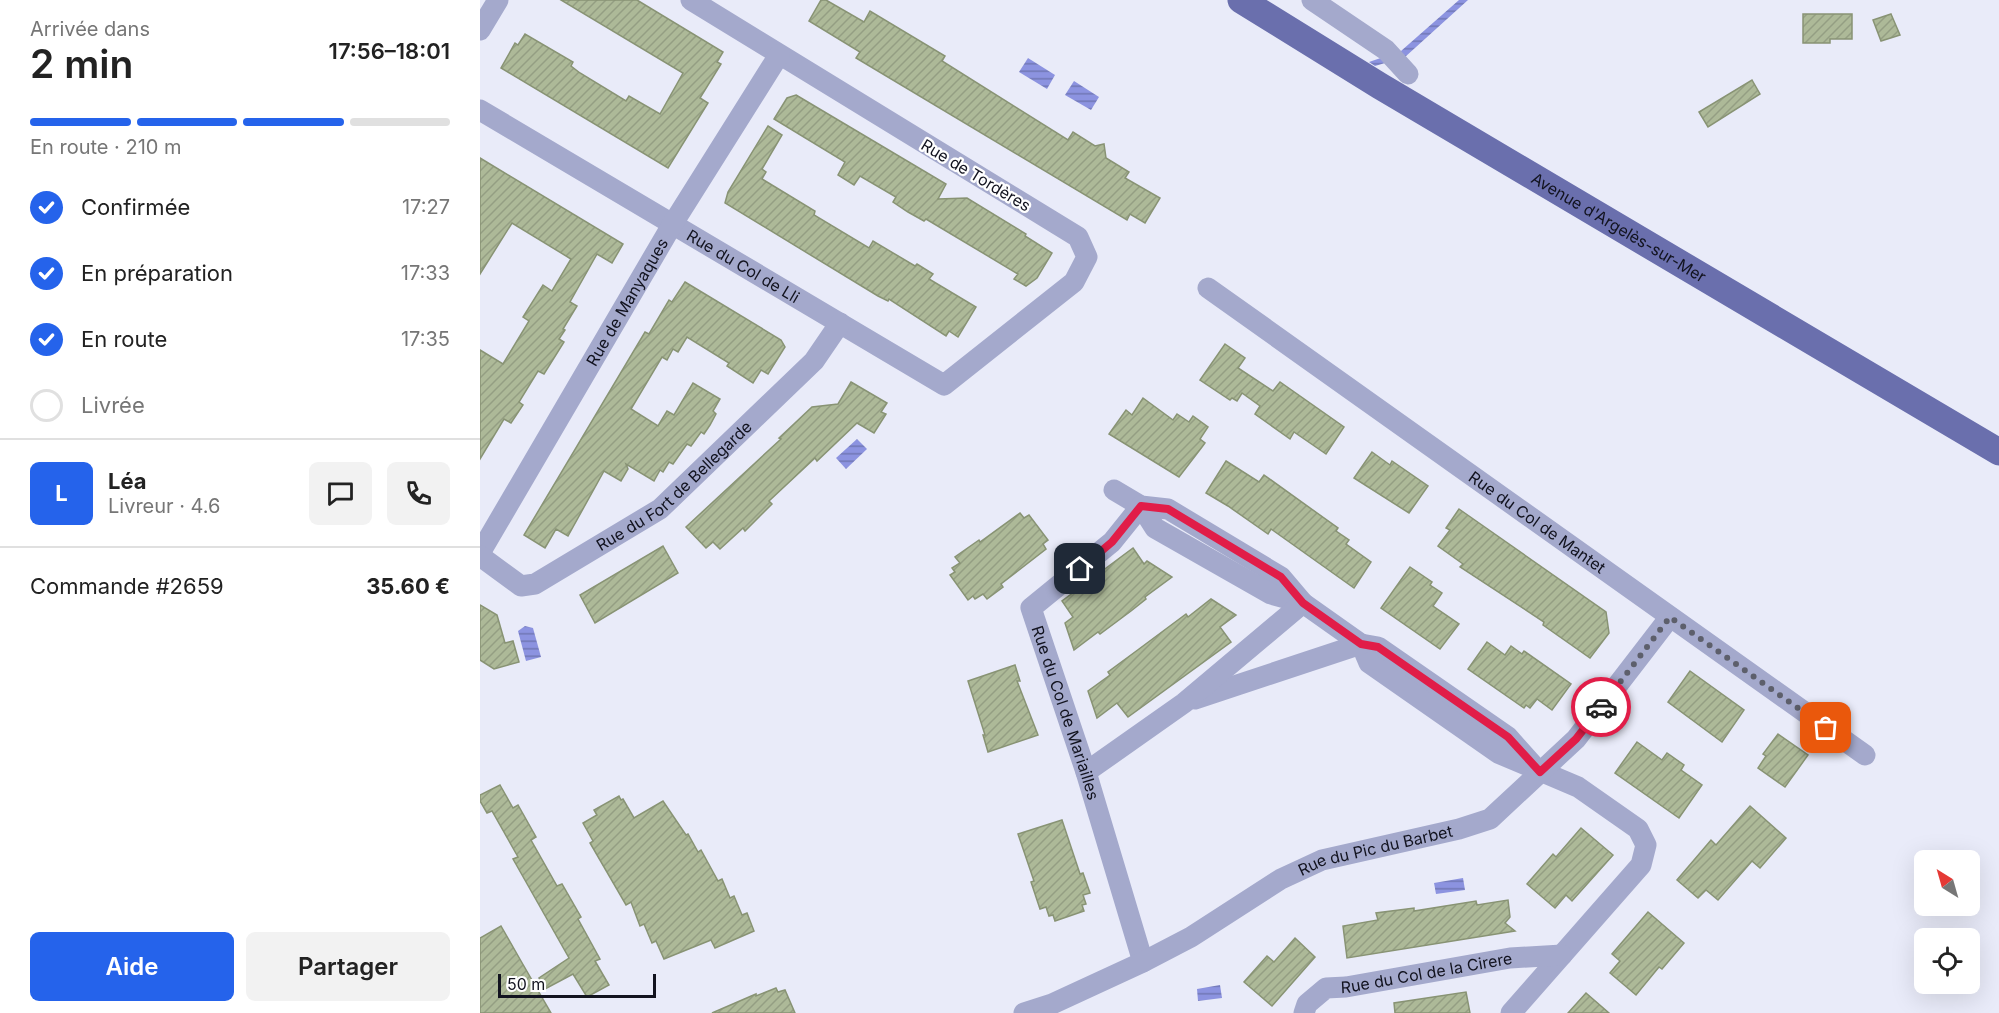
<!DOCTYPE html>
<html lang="fr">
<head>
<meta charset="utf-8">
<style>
  body { margin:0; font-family:Inter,sans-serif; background:#f2f2f2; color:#222; height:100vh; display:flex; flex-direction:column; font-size:22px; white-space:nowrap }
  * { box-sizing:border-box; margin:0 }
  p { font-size:20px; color:#767676 }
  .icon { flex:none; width:33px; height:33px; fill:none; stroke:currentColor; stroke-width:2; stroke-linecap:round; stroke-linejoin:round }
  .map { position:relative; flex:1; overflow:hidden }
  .drawer { display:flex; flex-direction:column; background:#fff; width:480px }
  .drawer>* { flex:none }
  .needle { width:39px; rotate:323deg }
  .buttons { position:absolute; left:1434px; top:850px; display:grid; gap:12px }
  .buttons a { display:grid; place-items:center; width:66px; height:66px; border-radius:9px; background:#fff; box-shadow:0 6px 24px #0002; font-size:30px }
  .scale { position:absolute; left:18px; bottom:15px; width:158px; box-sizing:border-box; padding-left:6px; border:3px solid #12131f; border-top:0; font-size:16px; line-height:21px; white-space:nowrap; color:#12131f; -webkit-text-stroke:4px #fff; paint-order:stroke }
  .pin { position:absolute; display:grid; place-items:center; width:51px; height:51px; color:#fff; margin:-26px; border-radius:12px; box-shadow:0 3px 9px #0006 }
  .courier { position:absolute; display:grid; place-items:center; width:60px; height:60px; margin:-30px; border:4px solid #e11d48; border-radius:50%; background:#fff; color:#222; box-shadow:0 2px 8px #0007 }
  .summary em { font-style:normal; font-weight:600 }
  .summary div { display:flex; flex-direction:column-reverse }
  .summary { display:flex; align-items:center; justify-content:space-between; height:102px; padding:0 30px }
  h1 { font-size:39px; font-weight:600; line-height:45px }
  .bar { display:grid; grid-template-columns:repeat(4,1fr); gap:9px 6px; align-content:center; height:72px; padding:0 30px }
  .bar i { height:8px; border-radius:4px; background:#e0e0e0 }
  .bar .current { background:#2563eb }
  .bar p { grid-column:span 4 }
  .line { display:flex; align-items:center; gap:15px; padding:0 30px; border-top:2px solid #e0e0e0 }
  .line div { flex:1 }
  .round { display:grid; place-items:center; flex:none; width:63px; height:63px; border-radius:9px; background:#f2f2f2 }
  ol { padding:0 30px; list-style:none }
  li { display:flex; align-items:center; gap:18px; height:66px }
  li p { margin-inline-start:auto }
  li .icon { padding:6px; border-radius:50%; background:#2563eb; color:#fff; stroke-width:4 }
  li:last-child { color:#767676 }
  li i { width:33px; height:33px; border:3px solid #e0e0e0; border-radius:50% }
  .action { display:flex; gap:12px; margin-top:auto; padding:12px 30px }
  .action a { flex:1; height:69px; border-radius:9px; background:#2563eb; color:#fff; font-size:24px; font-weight:600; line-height:69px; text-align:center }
  .action a+a { background:#f2f2f2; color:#222 }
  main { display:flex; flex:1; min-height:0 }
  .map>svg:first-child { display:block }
  .water { fill:url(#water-rules) }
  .building { fill:url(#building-hatch); stroke:#889374; stroke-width:1.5 }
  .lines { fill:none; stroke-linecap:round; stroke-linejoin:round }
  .minor { stroke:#a4a9cc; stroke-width:21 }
  .major { stroke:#6a6fad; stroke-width:27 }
  .done { stroke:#5d5f6b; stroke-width:6; stroke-dasharray:0 10.8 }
  .route { stroke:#e11d48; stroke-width:8 }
  .labels { text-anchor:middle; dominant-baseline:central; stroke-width:4.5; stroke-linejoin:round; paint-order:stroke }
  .street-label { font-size:16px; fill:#12131f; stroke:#fff }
</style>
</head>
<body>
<main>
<section class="drawer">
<div class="summary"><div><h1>2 min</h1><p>Arrivée dans</p></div><em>17:56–18:01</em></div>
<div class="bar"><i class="current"></i><i class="current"></i><i class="current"></i><i></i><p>En route · 210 m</p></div>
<ol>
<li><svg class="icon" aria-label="check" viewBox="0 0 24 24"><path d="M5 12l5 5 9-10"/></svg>Confirmée<p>17:27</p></li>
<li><svg class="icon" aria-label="check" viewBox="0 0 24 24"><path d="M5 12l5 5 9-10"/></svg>En préparation<p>17:33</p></li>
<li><svg class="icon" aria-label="check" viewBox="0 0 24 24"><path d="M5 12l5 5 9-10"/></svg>En route<p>17:35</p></li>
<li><i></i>Livrée</li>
</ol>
<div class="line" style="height:108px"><b class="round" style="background:#2563eb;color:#fff">L</b><div><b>Léa</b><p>Livreur · 4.6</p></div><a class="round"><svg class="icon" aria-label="chat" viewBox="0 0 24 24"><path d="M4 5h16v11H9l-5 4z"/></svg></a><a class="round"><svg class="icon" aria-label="phone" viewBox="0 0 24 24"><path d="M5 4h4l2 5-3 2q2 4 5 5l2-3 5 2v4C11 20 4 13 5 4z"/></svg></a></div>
<div class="line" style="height:78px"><div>Commande #2659</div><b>35.60 €</b></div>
<div class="action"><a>Aide</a><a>Partager</a></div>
</section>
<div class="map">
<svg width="1519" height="1013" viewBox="0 0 1519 1013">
  <defs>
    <pattern id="water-rules" width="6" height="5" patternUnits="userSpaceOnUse" patternTransform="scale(1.5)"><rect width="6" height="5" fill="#8c93e0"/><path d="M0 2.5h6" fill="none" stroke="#7177b5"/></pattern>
    <pattern id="building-hatch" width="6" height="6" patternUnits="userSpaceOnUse" patternTransform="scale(1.5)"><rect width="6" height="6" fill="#adb998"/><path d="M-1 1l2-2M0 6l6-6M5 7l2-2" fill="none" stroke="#949e83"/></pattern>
  </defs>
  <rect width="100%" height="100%" fill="#e9ebf9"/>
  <!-- water -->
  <g class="water">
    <path d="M979,0h9l-63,57 -30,9 -6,-4 32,-11z"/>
    <path d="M548,58l27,17 -8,14 -28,-17z"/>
    <path d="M594,81l25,16 -8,13 -26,-15z"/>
    <path d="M377,439l10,10 -21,20 -10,-11z"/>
    <path d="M45,626l8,2 8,29 -15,4 -8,-30z"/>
    <path d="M983,878l2,12 -29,4 -2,-11z"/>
    <path d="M740,985l2,13 -24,3 -1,-12z"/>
  </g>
  <!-- building -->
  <g class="building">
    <path d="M81,0h76l86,52 -6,10 4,2 -21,34 8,5 -40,65 -167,-100 14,-25 3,2 7,-11 48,28 -2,4 9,7 46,28 3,-5 31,18 23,-41z"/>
    <path d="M341,0h5l38,22 6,-11 75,45 -3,5 126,79 5,-8 22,14 9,-2 2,14 23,14 -4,6 35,20 -15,25 -15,-9 -3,6 -271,-162 4,-6 -51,-31z"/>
    <path d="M1323,14h49v25h-22v4h-27z"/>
    <path d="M1411,14l9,21 -19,6 -8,-21z"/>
    <path d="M1272,80l8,14 -52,33 -9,-15z"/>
    <path d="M316,95l150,89 -8,15 29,-1 59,36 -1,2 27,17 -15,25 -11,8 -12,-7 4,-5 -92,-55 -2,2 -16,-9 -15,-10 3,-5 -36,-21 -6,9 -16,-10 7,-13 -71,-43 13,-21z"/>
    <path d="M288,126l14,9 -20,34 4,3 -4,7 53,32 -1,4 55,33 4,-7 42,25 2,-2 16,10 -4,5 47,28 -18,30 -9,-6 -3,5 -57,-37 -1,2 -10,-5 -153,-93 3,-11z"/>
    <path d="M0,158l143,86 -11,19 -15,-9 -27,48 7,4 -14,23 2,1 -6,9 5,3 -20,32 -6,-3 -19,31 4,3 -12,18 -7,-4 -24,40v-109l23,14 26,-43 -6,-4 20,-32 9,6 19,-32 -59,-36 -32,51z"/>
    <path d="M205,282l96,58 4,7 -17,27 -7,-4 -8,13 -26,-17 2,-3 -42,-26 -9,15 -5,-3 -6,11 -5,-3 -31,52 27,17 9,-15 7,4 19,-32 27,16 -7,12 3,3 -6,11 -6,9 -3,-2 -10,14 -4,-2 -14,20 -4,-2 -6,10 -3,-2 -6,11 -28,-17 2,5 -7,12 -17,-10 -36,65 -12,-7 -11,19 -21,-13 121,-203 4,2 20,-34 3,2z"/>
    <path d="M745,344l20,14 -7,10 35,23 7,-9 64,45 -18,27 -32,-22 -4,7 -35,-25 5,-8 -18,-13 -5,8 -5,-3 -2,2 -30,-20z"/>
    <path d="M371,382l36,21 -6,9 5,2 -12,19 -17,-10 -40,38 -2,-3 -46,43 3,3 -27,27 -2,-3 -23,21 -7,-7 -7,6 -20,-21 95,-88 -2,-1 33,-31 26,-3z"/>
    <path d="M663,398l30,22 4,-6 12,8 4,-6 15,11 -8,12 5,4 -3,4 -23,30 -70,-43 17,-24 6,5z"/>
    <path d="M892,452l18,13 2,-4 36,25 -19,27 -55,-35z"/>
    <path d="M746,461l33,21 5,-7 74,53 -2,3 13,9 -3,4 25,18 -17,26 -83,-59 -3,5 -40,-28 -22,-13z"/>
    <path d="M979,509l147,103 3,21 -19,25 -47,-33 1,-3 -84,-55 3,-3 -25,-18 12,-16 -4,-2z"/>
    <path d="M540,513l4,5 5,-3 19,25 -5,4 3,5 -45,35 2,3 -16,12 -4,-5 -8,5 -2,-3 -5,4 -18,-25 5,-3 -3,-4 8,-5 -5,-6 24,-17 1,2z"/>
    <path d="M183,546l15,27 -83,50 -15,-28z"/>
    <path d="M653,548l11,16 3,-3 25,16 -27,20 1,2 -15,12 -31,23 -2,-2 -24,18 -9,-27 8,-6 -11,-16z"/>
    <path d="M930,567l22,15 -2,3 12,8 -9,13 26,18 -19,25 -59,-41z"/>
    <path d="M731,599l25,16 -16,12 11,15 -103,75 -11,-14 -20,15 -9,-27 22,-16 -2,-3 31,-23 47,-35 2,3z"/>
    <path d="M0,605l17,10 8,28 8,-2 6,21 -25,7 -14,-9z"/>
    <path d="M1007,642l18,13 6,-9 11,8 2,-3 47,33 -19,26 -15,-11 -7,9 -4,-3 -2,3 -56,-39z"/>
    <path d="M535,665l5,16h-3l21,54 -50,17 -5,-17h2l-17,-54z"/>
    <path d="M1210,671l54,39 -22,32 -54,-40z"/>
    <path d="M1298,734l30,21 -23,32 -27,-19 8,-12 -3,-2z"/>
    <path d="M1157,742l25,18 5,-7 17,12 -3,5 21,15 -23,33 -64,-45z"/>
    <path d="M20,785l13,23 5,-3 18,32 -5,3 26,46 5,-2 19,33 -3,2 22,40 -5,2 14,24 -22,12 -14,-23 -28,15 -6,-11 30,-20 -56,-99 5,-2 -26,-46 -5,2 -7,-12v-6z"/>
    <path d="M139,796l2,4 2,-1 11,19 29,-17 23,34 2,-1 10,18 3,-2 17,31 4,-2 8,19 4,-2 8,19 5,-2 7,18 -39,17 -4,-8 -47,19 -8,-18 -4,2 -8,-19 -4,2 -9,-24 -5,3 -36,-62 3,-2 -10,-18 14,-8 -3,-5z"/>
    <path d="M1270,806l36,32 -26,30 -8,-7 -34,39 -12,-10 -8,8 -21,-18 34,-40 5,5z"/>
    <path d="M582,820l18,54 3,-1 7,20 -7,2 3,9 -4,1 2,6 -29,10 -2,-6 -4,1 -3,-9 -6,2 -9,-27 3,-1 -16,-47z"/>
    <path d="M1101,828l32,27 -41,46 -6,-6 -11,13 -28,-24 26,-30 3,3z"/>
    <path d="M1028,900l2,17 -5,6 10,8 -168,27 -4,-32 35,-6 -2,-7 38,-5v3l62,-10 1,4z"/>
    <path d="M1168,912l36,31 -22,26 -3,-2 -23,28 -26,-22 10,-12 -8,-7z"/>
    <path d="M21,926l20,35 30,52h-71v-75z"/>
    <path d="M815,938l20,19 -43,49 -28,-24 23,-26 7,6z"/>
    <path d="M296,988l2,4 7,-2 10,23h-83l44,-19v2z"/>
    <path d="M986,992l4,21h-75l-1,-10z"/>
    <path d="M1106,993l23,20h-41z"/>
  </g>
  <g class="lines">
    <!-- minor -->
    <g class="minor">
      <path d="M832,0l74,50 22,24"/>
      <path d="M0,30l18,-30"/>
      <path id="s1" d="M0,110l464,275 130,-103 13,-25 -9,-20 -387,-237"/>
      <path id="s2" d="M728,288l657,467"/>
      <path d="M634,490l27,16 27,3 113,68 22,26 58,41 17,3 130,90 25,28"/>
      <path id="s3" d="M661,506l-29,36 -81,66 55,164 57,190"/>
      <path d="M661,506l14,22 116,66 32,9"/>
      <path id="s4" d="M0,553l192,-328 107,-170"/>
      <path id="s5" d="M0,556l41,30 14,-2 125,-75 154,-148 26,-38"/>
      <path d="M881,644l8,19 129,90 80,34 60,42 8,16 -5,20 -130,148"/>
      <path d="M715,699l166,-55"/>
      <path d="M606,772l98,-69 119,-100"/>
      <path id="s6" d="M544,1013l28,-9 91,-42 48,-25 90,-58 41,-19 137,-31 31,-10 86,-80 94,-122"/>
      <path id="s7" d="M824,1013l3,-9 19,-16 20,-1 164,-29 52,-3"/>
    </g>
    <!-- major -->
    <path class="major" id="s8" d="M761,0l139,86 619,366"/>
  </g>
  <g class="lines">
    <!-- done -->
    <path class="done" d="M1121,707l69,-90 156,111"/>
    <!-- route -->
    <path class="route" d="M600,569l32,-27 29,-36 27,3 113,68 22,26 58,41 17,3 130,90 32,35 36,-33 25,-32"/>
  </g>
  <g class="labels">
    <!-- street labels -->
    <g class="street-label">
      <text transform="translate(496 175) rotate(31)">Rue de Tordères</text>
      <text stroke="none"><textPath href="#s8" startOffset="441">Avenue d'Argelès-sur-Mer</textPath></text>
      <text stroke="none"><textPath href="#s1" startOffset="306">Rue du Col de Lli</textPath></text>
      <text stroke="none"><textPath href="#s4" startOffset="291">Rue de Manyaques</textPath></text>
      <text stroke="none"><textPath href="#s5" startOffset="236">Rue du Fort de Bellegarde</textPath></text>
      <text stroke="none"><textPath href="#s2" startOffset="404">Rue du Col de Mantet</textPath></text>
      <text stroke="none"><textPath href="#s3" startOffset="261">Rue du Col de Mariailles</textPath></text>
      <text stroke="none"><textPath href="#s6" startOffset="390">Rue du Pic du Barbet</textPath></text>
      <text stroke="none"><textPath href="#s7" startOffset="136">Rue du Col de la Cirere</textPath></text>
    </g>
  </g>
</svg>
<div class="buttons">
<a><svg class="needle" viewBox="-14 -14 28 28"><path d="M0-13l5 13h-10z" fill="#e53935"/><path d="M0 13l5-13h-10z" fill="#767676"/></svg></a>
<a><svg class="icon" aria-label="locate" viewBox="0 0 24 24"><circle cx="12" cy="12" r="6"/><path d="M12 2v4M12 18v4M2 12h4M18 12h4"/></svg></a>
</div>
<div class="scale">50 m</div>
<div class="pin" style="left:1346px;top:728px;background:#ea580c"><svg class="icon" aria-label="bag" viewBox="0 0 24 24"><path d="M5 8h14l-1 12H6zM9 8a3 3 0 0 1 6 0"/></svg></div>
<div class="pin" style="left:600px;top:569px;background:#1f2937"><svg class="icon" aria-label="home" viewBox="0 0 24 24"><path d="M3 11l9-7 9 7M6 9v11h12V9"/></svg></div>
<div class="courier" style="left:1121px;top:707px"><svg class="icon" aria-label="car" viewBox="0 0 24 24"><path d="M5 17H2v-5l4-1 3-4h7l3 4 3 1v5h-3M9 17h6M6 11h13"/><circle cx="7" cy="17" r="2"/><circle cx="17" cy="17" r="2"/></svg></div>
</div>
</main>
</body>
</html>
